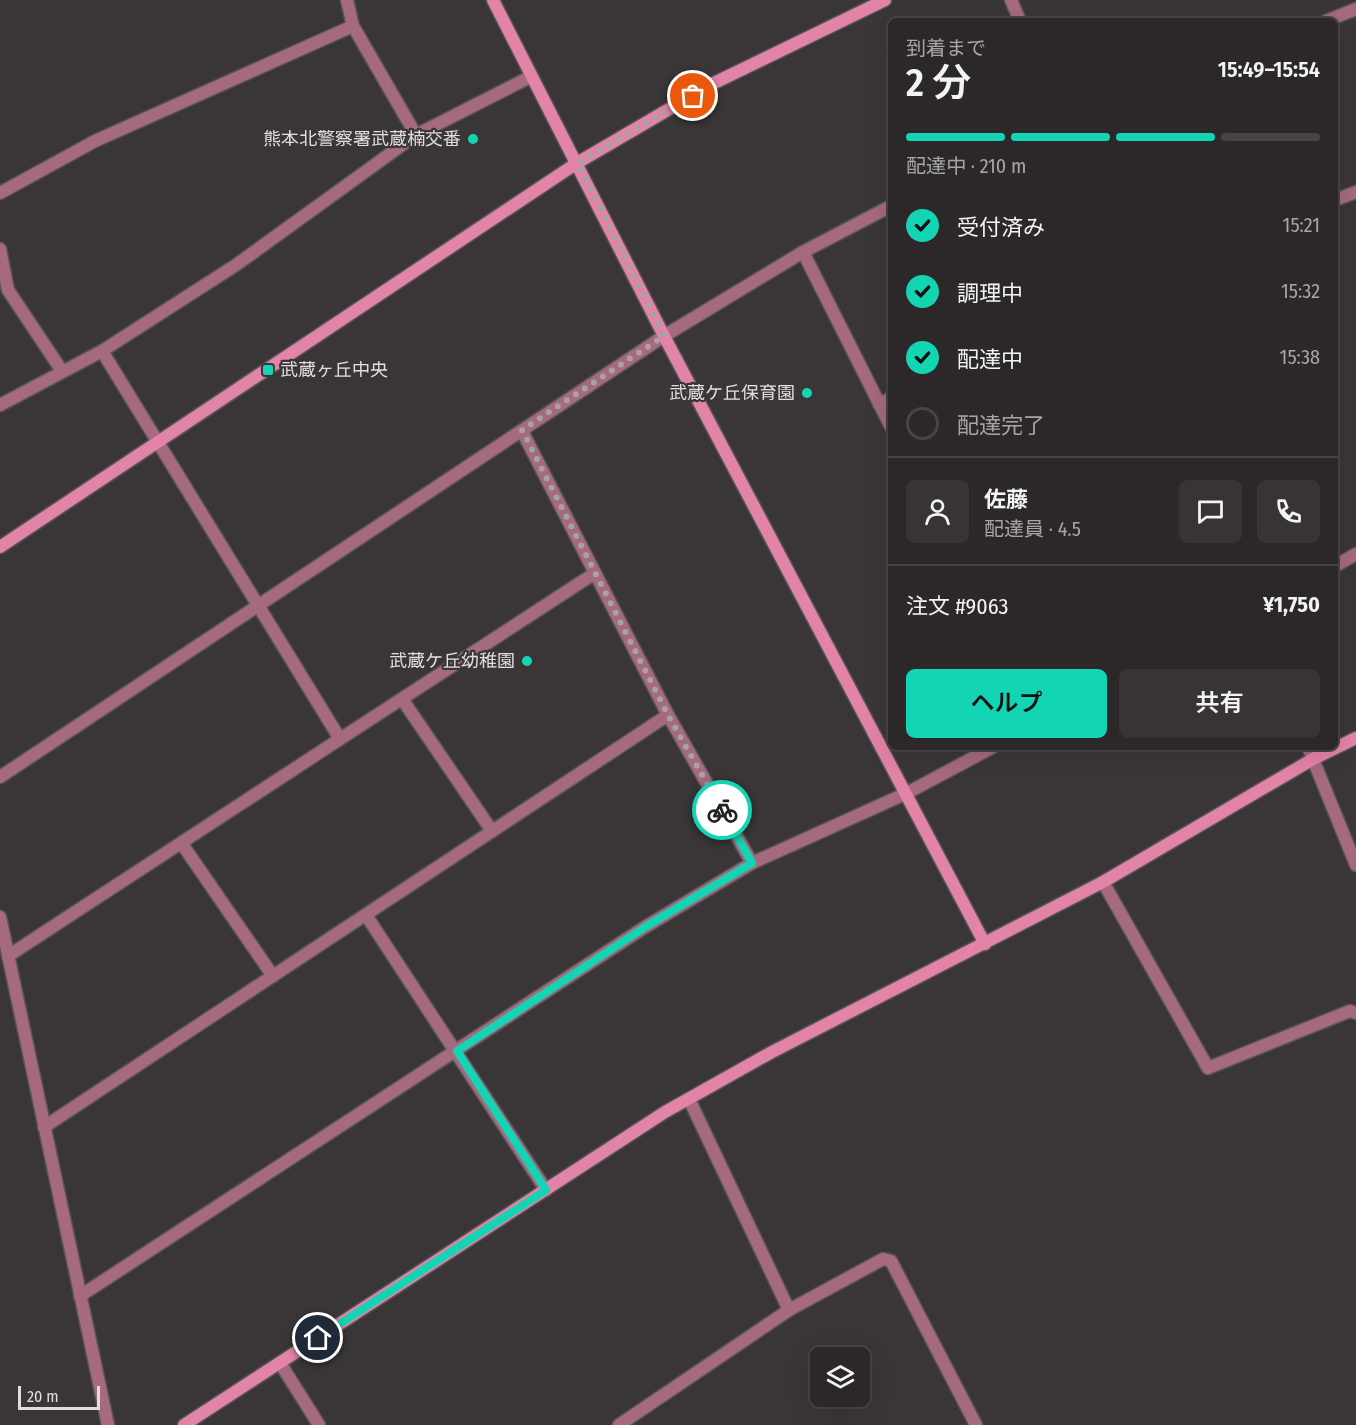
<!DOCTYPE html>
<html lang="ja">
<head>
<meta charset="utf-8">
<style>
  body { margin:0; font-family:"Fira Sans Condensed","Noto Sans JP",sans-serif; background:#383435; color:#f1f3f6; height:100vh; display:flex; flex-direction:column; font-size:22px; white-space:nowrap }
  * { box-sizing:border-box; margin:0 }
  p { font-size:20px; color:#a6a6a8 }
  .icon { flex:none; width:33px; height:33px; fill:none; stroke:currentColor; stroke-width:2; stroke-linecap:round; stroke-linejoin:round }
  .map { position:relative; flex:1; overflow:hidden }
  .details { position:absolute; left:888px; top:18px; width:450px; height:732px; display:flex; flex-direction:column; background:#2c2829; border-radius:9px; box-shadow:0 6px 24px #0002,0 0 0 2px #484446 }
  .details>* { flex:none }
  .tools { position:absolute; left:810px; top:1347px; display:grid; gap:12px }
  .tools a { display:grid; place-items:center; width:60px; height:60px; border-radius:9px; background:#2c2829; box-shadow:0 6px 24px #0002,0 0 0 2px #484446; font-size:30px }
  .scale { position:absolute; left:18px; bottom:15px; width:82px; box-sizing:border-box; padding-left:6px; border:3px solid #e0ddde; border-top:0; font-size:16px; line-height:21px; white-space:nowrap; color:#e0ddde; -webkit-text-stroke:4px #3a3637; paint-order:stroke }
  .pin { position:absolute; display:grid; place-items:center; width:51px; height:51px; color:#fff; margin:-26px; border:3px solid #fff; border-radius:50%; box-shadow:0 2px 6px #0007 }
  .courier { position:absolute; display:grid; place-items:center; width:60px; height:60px; margin:-30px; border:4px solid #14d5b3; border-radius:50%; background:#fff; color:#222; box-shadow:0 2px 8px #0007 }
  .head em { font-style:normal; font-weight:600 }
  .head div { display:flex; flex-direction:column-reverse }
  .head { display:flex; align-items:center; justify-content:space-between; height:102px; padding:0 18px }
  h1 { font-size:39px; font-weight:600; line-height:45px }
  .bar { display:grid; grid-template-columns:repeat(4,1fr); gap:9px 6px; align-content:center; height:72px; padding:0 18px }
  .bar i { height:8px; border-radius:4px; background:#484446 }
  .bar .selected { background:#14d5b3 }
  .bar p { grid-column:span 4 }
  .line { display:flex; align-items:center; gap:15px; padding:0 18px; border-top:2px solid #484446 }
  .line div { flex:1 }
  .round { display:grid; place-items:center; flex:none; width:63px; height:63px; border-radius:9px; background:#383435 }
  ol { padding:0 18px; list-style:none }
  li { display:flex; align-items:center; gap:18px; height:66px }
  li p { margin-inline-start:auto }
  li .icon { padding:6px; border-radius:50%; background:#14d5b3; color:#111; stroke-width:4 }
  li:last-child { color:#a6a6a8 }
  li i { width:33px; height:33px; border:3px solid #484446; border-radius:50% }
  .button { display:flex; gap:12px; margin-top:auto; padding:12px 18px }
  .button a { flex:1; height:69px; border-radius:9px; background:#14d5b3; color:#111; font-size:24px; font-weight:600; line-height:69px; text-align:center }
  .button a+a { background:#383435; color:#f1f3f6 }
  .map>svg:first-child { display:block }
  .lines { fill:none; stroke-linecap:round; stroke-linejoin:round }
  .street-casing { stroke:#585455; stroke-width:15 }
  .secondary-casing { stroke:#585455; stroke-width:15 }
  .street { stroke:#a56980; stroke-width:12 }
  .secondary { stroke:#e283a8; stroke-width:12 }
  .done { stroke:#a6a3a4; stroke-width:6; stroke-dasharray:0 10.8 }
  .route { stroke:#14d5b3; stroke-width:8 }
  .poi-dot { fill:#14d5b3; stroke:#3a3637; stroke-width:2 }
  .labels { text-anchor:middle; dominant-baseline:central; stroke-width:4.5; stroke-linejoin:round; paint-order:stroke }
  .poi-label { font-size:18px; fill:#e0ddde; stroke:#3a3637; text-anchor:end }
</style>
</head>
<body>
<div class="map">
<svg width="1356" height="1425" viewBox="0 0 1356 1425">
  <rect width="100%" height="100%" fill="#3a3637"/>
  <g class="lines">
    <defs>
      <g id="street">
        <path d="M347,0l6,26 63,109"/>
        <path d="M1011,0l9,21"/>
        <path d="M1326,21l30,-12"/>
        <path d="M0,193l95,-52 258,-115"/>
        <path d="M1335,200l21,-8"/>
        <path d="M0,249l8,41 54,81"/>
        <path d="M803,252l88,175"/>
        <path d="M879,404l12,-6"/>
        <path d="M0,405l102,-54 134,-86 180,-130 114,-58"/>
        <path d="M522,431l146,284 84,148"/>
        <path d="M1335,566l21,-12"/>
        <path d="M402,699l90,132"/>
        <path d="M340,739l255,-166"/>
        <path d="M1308,747l48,118"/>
        <path d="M0,777l664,-441 139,-84 88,-46"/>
        <path d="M182,844l91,132"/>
        <path d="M1103,882l105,186 142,-57 6,2"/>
        <path d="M366,915l180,275"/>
        <path d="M0,917l108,508"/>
        <path d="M8,956l332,-217 -238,-388"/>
        <path d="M44,1127l624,-412"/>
        <path d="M80,1296l565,-369 107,-64 155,-70 86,-46"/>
        <path d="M789,1310l94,-51 8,2 85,164"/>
        <path d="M280,1363l39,62"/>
        <path d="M619,1425l170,-115 -100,-211"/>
      </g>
      <g id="secondary">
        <path d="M493,0l171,336 321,608"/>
        <path d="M0,547l577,-384 135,-79 173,-84"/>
        <path d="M184,1425l481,-313 107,-60 331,-170 210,-123 43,-21"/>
      </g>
    </defs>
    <!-- street casing -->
    <use href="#street" class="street-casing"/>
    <!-- secondary casing -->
    <use href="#secondary" class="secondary-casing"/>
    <!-- street -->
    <use href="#street" class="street"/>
    <!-- secondary -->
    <use href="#secondary" class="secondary"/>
  </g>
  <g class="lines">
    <!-- done -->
    <path class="done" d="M693,96l-115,67 86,173 -142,94 146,285 54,95"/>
    <!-- route -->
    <path class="route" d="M318,1338l228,-148 -89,-139 188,-124 107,-64 -30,-53"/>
  </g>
  <!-- markers -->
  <g class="poi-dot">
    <circle cx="473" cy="139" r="6"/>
    <rect x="262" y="364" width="12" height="12" rx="3"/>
    <circle cx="807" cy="393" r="6"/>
    <circle cx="527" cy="661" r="6"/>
  </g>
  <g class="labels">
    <!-- poi labels -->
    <g class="poi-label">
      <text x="461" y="139">熊本北警察署武蔵楠交番</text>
      <text x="280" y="370" text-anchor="start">武蔵ヶ丘中央</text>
      <text x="795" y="393">武蔵ケ丘保育園</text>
      <text x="515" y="661">武蔵ケ丘幼稚園</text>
    </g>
  </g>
</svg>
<div class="tools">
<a><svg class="icon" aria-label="layers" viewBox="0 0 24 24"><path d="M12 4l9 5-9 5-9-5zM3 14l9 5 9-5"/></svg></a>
</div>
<div class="scale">20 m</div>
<div class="pin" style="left:693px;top:96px;background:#ea580c"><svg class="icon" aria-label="bag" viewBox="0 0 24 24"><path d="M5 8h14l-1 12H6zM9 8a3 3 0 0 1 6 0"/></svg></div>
<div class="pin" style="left:318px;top:1338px;background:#1f2937"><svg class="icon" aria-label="home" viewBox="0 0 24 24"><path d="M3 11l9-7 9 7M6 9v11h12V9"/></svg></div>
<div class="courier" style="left:722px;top:810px"><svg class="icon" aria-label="bike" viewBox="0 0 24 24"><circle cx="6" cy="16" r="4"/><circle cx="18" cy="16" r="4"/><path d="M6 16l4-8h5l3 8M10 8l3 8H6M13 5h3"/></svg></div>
<section class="details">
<div class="head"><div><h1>2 分</h1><p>到着まで</p></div><em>15:49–15:54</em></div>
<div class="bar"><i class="selected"></i><i class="selected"></i><i class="selected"></i><i></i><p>配達中 · 210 m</p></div>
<ol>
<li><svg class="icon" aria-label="check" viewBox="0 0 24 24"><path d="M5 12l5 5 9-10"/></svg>受付済み<p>15:21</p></li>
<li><svg class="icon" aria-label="check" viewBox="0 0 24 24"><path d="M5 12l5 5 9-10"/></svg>調理中<p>15:32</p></li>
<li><svg class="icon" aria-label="check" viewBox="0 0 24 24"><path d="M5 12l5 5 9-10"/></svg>配達中<p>15:38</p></li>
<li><i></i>配達完了</li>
</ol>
<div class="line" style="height:108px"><a class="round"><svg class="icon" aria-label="person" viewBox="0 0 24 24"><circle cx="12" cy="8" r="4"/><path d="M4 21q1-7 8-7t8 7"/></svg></a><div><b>佐藤</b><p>配達員 · 4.5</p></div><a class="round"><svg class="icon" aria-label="chat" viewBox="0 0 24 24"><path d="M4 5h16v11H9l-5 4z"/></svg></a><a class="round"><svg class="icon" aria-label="phone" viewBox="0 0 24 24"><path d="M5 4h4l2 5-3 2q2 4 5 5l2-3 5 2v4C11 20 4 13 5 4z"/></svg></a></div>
<div class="line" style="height:78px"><div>注文 #9063</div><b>¥1,750</b></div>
<div class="button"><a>ヘルプ</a><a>共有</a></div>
</section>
</div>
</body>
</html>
